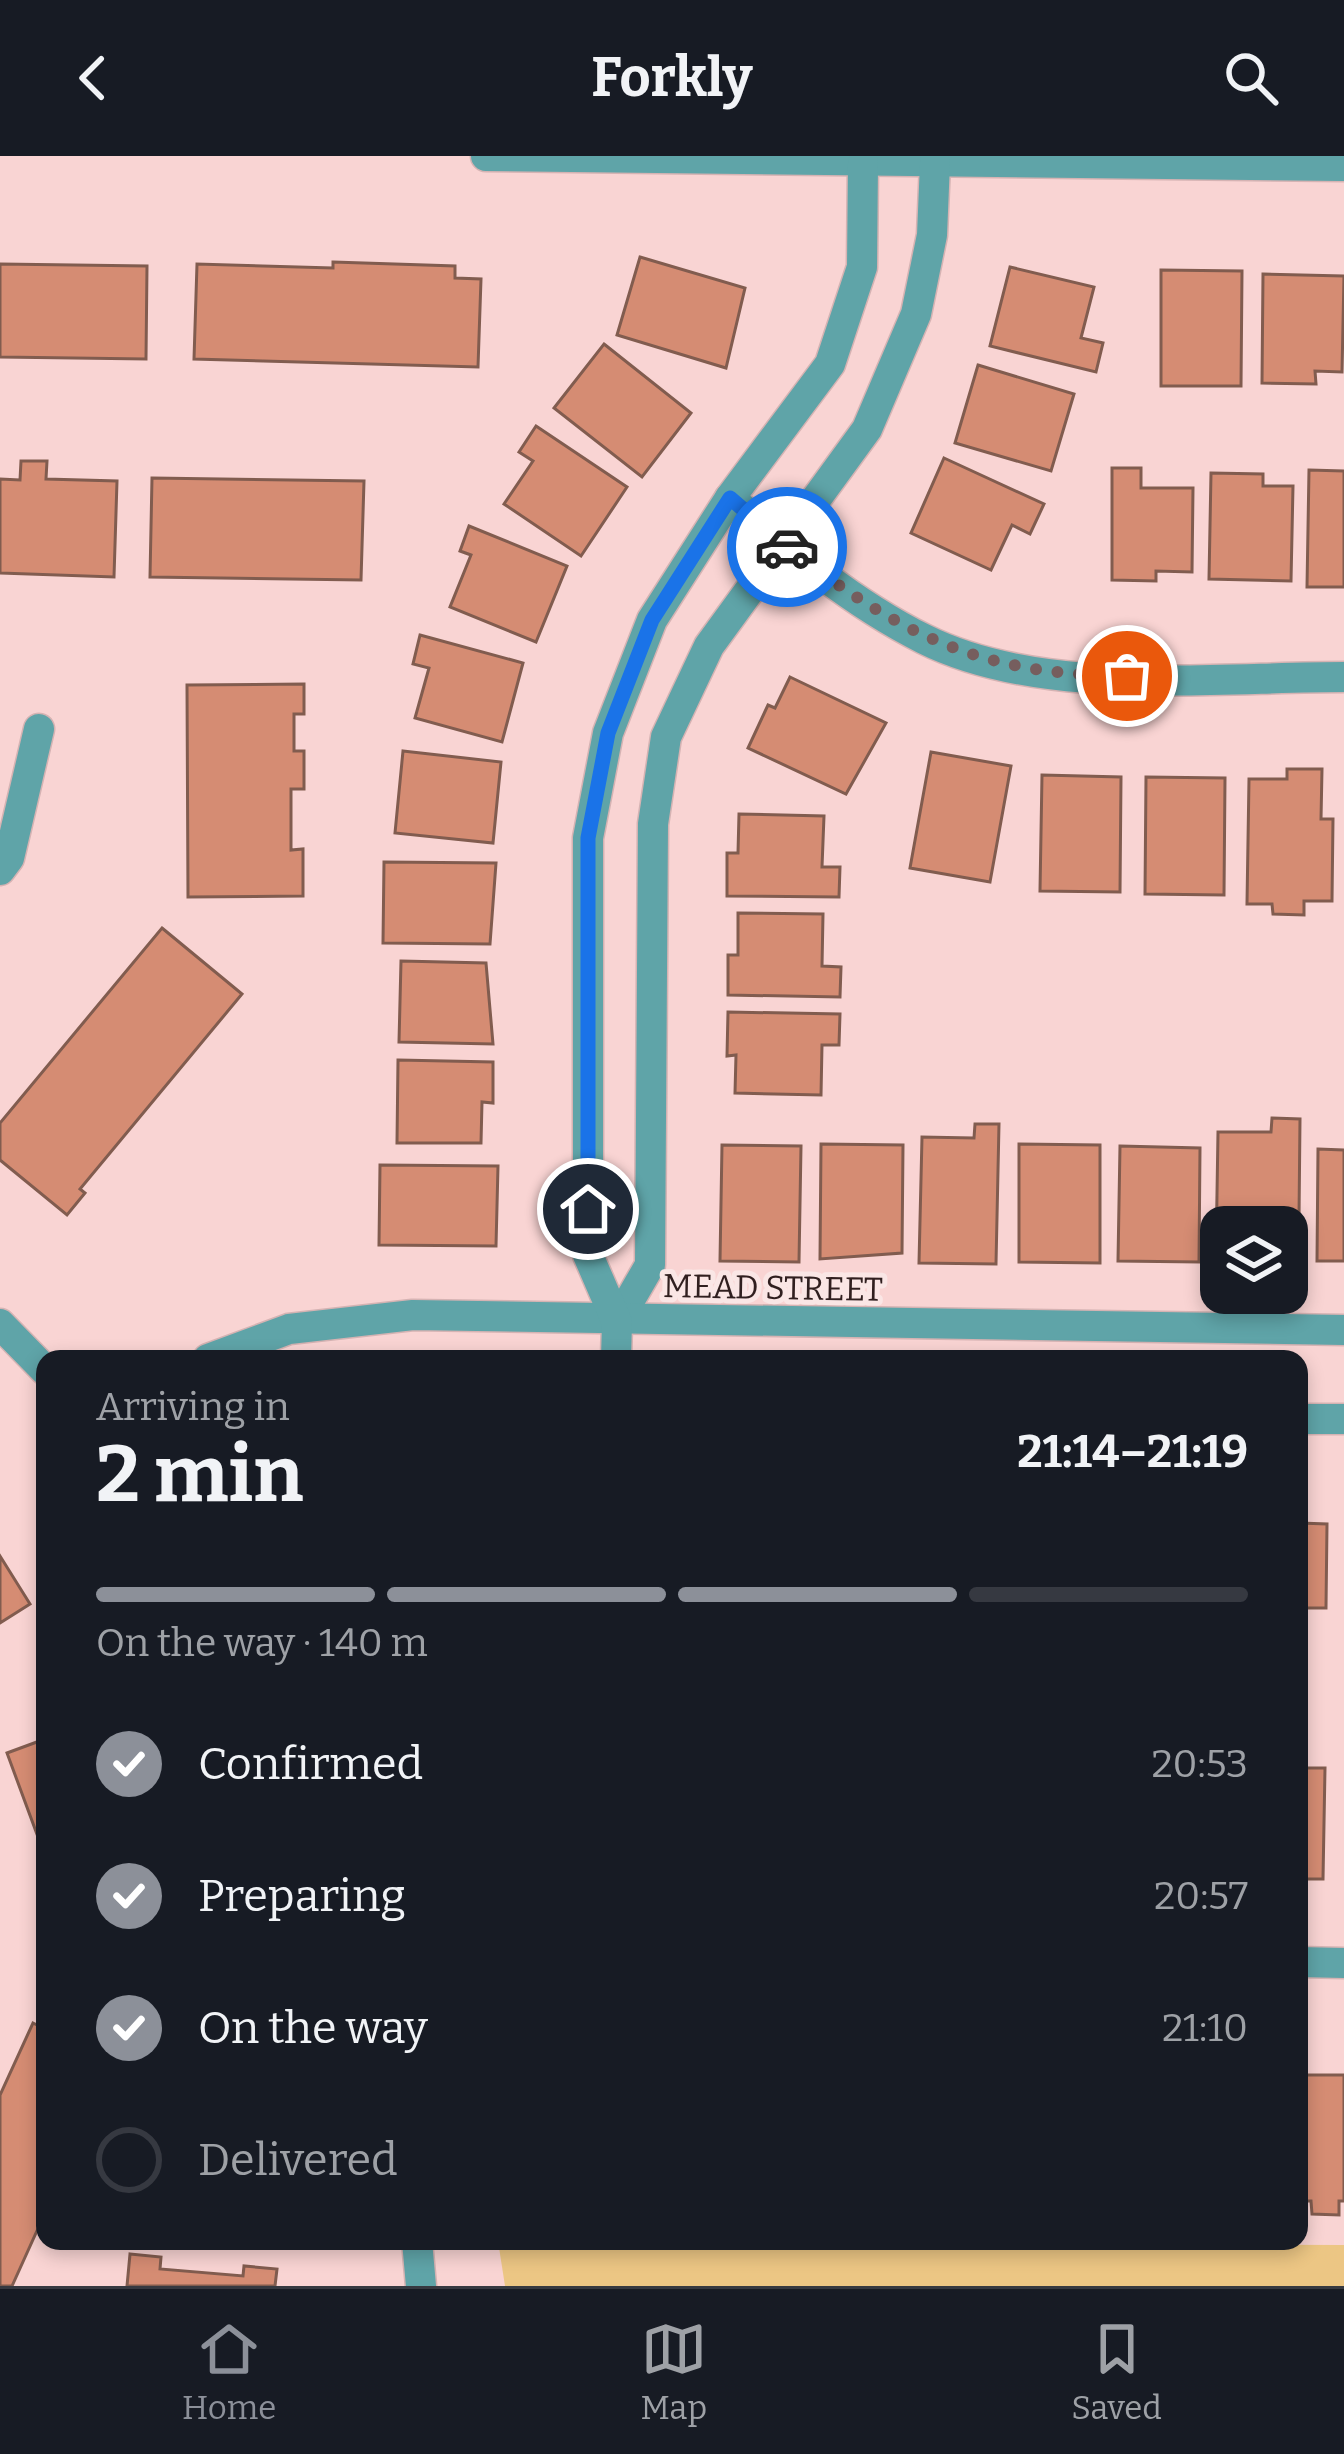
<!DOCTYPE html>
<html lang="en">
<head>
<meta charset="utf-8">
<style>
  body { margin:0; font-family:Bitter,serif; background:#20242c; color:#f1f3f6; height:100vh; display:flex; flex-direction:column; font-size:45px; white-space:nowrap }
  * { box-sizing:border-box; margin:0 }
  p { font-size:39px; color:#9ea1a6 }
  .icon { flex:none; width:66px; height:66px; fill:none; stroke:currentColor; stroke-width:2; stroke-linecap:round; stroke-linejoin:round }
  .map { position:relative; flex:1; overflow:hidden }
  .sheet { position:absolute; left:36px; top:1194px; width:1272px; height:900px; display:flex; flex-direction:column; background:#171b24; border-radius:24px; box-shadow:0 6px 18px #0003 }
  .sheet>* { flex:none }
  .tools { position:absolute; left:1200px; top:1050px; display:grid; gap:24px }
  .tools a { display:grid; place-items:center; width:108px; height:108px; border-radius:24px; background:#171b24; box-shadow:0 6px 18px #0003; font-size:60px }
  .pin { position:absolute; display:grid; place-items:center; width:102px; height:102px; color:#fff; margin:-51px; border:6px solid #fff; border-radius:50%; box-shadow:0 3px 12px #0007 }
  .courier { position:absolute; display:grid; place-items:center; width:120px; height:120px; margin:-60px; border:9px solid #1a73e8; border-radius:50%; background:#fff; color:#222; box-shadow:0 3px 15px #0007 }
  .overview em { font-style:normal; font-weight:700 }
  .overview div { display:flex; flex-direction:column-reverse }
  .overview { display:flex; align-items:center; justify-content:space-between; height:204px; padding:0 60px }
  h1 { font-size:78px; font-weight:700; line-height:90px }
  .bar { display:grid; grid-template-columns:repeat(4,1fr); gap:18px 12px; align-content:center; height:144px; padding:0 60px }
  .bar i { height:15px; border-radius:9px; background:#363941 }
  .bar .active { background:#8c9099 }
  .bar p { grid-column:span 4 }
  ol { padding:0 60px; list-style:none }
  li { display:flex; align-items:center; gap:36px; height:132px }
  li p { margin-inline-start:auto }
  li .icon { padding:12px; border-radius:50%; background:#8c9099; color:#fff; stroke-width:4 }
  li:last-child { color:#9ea1a6 }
  li i { width:66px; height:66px; border:6px solid #363941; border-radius:50% }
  header { display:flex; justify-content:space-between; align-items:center; height:156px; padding:0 60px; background:#171b24; font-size:54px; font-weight:700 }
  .dock { display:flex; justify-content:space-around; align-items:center; height:168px; border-top:3px solid #363941; background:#171b24; font-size:33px; color:#9ea1a6 }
  .dock a { display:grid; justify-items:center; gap:6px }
  .dock .active { color:#8c9099 }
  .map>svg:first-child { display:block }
  .green { fill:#ecc684 }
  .building { fill:#d58c73; stroke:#815c4f; stroke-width:3 }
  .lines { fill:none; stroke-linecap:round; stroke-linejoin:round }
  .street-casing { stroke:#d5b3b3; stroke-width:33 }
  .street { stroke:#5fa4a8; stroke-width:30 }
  .done { stroke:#765e5e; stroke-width:12; stroke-dasharray:0 21.6 }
  .route { stroke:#1a73e8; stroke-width:15 }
  .labels { text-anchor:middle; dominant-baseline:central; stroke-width:10; stroke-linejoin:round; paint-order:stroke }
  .street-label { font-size:33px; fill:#301f1f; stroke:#fae6e5 }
</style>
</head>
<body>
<header><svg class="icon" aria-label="back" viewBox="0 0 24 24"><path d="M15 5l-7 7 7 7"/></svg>Forkly<svg class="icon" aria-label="search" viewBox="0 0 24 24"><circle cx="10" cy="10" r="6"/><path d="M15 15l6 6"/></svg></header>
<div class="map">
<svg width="1344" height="2130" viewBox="0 0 1344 2130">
  <rect width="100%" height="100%" fill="#f9d4d3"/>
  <!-- green -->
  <path class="green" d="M498,2085l846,4v41h-839z"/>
  <!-- building -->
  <g class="building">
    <path d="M640,101l105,31 -19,80 -109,-33z"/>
    <path d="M333,106l122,4v12l26,1 -3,88 -284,-8 3,-95 136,4z"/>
    <path d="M0,108l147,2 -1,93 -146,-2z"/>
    <path d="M1010,111l84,20 -13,51 22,5 -7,29 -106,-26z"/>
    <path d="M1161,114l81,1 -1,115h-80z"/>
    <path d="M1263,118l81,2 -2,96 -27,-1 1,13 -54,-1z"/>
    <path d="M604,188l87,69 -49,64 -88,-69z"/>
    <path d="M978,209l96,29 -23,77 -96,-28z"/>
    <path d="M536,270l91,61 -46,69 -77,-52 29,-43 -14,-9z"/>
    <path d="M944,302l100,46 -14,30 -18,-9 -21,45 -80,-37z"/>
    <path d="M21,305h26l-1,18 71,2 -3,96 -114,-4v-94l20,1z"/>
    <path d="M1112,312h29v20h52l-1,84 -36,-1v10l-44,-1z"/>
    <path d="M1309,314l35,1v116h-37z"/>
    <path d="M1211,317l52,1v12h30l-2,95 -82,-2z"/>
    <path d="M152,322l212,3 -3,99 -211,-3z"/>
    <path d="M469,370l98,40 -31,76 -86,-35 21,-52 -11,-4z"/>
    <path d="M420,479l103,28 -21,79 -87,-24 14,-50 -16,-4z"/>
    <path d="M790,521l96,46 -40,71 -98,-46 20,-43 7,3z"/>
    <path d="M304,528v30h-10v37h10v38h-13v61l12,-1v47l-115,1 -1,-212z"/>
    <path d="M403,595l98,11 -8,81 -98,-10z"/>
    <path d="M931,596l80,14 -21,116 -80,-14z"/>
    <path d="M1287,613h35l-1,50h12l-1,82h-28v14l-31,-1 -1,-10h-25l2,-125h38z"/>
    <path d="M1042,619l79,2 -1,115 -80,-1z"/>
    <path d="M1146,621l79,1 -1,117 -79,-1z"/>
    <path d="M739,658l85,2 -2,51h18l-1,30 -112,-1v-43h11z"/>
    <path d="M384,706l112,1 -6,81 -107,-1z"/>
    <path d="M738,757l85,1 -1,52 19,1 -1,30 -112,-2v-40h10z"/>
    <path d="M162,772l80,66 -162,195 5,4 -18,22 -67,-55v-37z"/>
    <path d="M401,805l85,2 7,81 -94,-2z"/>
    <path d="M728,856l112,2 -1,31h-17l-1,50 -86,-2 1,-38 -9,1z"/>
    <path d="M398,904l95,2v41l-11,-1 -1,41h-84z"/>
    <path d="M1272,962l28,1 -1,99h-9l-1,40 -2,-31h-66v29h-5l2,-124h53z"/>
    <path d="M975,968h24l-3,140 -77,-1 3,-126 52,1z"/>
    <path d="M821,988l82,1 -1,108 -82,6z"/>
    <path d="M1019,988l81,1v118l-81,-1z"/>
    <path d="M722,989l79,1 -2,116 -79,-1z"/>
    <path d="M1120,990l80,2 -1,114 -81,-1z"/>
    <path d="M1318,993l26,1v111h-27z"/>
    <path d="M380,1009l118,1 -2,80 -117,-1z"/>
    <path d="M1299,1367l28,1 -1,84h-27z"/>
    <path d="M0,1400l30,48 -30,19z"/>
    <path d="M45,1583v117l-38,-103z"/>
    <path d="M1299,1612h26l-2,111h-24z"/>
    <path d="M33,1867l12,6v184l-33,73h-12v-191z"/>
    <path d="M1299,1919h45v126h-5v14l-27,-1 -1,-13h-12z"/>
    <path d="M130,2098l31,3 -1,12 83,7 1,-10 33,3 -2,17h-148z"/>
  </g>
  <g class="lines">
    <defs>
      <g id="street">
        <path d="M486,0l858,10"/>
        <path d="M730,342c60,53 122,105 194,141 118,59 290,38 420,38"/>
        <path d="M0,714l9,-12 30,-129"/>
        <path d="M617,1166l33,-57 3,-441 13,-87 43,-91 158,-217 49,-115 16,-79 3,-72"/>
        <path d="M0,1168l45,46"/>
        <path d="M208,1203l81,-30 124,-14 931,15"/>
        <path d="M616,1203l1,-37 -29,-67v-417l20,-105 44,-113 78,-122 100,-134 32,-97 1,-104"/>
        <path d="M1299,1263h45"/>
        <path d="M1299,1806l45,1"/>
        <path d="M417,2085l4,45"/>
      </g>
    </defs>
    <!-- street casing -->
    <use href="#street" class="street-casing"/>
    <!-- street -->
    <use href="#street" class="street"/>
  </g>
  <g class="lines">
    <!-- done -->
    <path class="done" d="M787,391c114,88 193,128 340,129"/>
    <!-- route -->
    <path class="route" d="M588,1053v-371l20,-105 44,-113 78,-122 57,49"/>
  </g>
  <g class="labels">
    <!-- street labels -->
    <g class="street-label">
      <text transform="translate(773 1132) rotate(1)">MEAD STREET</text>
    </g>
  </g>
</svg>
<div class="tools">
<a><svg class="icon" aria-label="layers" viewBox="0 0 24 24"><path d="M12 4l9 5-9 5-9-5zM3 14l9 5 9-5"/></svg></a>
</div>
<div class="pin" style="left:1127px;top:520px;background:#ea580c"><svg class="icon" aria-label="bag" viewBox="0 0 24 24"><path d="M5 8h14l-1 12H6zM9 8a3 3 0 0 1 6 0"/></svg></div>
<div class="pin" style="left:588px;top:1053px;background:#1f2937"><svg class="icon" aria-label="home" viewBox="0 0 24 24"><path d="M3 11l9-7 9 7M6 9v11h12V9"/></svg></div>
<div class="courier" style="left:787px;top:391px"><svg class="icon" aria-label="car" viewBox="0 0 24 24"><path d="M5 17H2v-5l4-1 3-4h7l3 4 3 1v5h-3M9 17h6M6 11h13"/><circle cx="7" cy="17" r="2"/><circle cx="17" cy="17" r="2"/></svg></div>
<section class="sheet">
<div class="overview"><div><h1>2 min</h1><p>Arriving in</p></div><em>21:14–21:19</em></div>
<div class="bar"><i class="active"></i><i class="active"></i><i class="active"></i><i></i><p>On the way · 140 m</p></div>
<ol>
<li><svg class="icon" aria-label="check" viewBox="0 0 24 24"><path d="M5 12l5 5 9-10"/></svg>Confirmed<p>20:53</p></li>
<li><svg class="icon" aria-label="check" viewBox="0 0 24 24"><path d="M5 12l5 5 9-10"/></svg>Preparing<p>20:57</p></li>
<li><svg class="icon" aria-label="check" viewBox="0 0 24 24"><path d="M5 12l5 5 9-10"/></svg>On the way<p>21:10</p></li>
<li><i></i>Delivered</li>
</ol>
</section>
</div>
<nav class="dock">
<a class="active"><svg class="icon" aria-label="home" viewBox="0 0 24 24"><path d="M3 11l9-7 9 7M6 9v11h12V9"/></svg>Home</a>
<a><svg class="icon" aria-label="map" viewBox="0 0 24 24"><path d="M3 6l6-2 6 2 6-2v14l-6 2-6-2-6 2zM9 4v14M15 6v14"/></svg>Map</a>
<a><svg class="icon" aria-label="saved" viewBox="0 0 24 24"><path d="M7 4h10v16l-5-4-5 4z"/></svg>Saved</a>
</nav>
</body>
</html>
